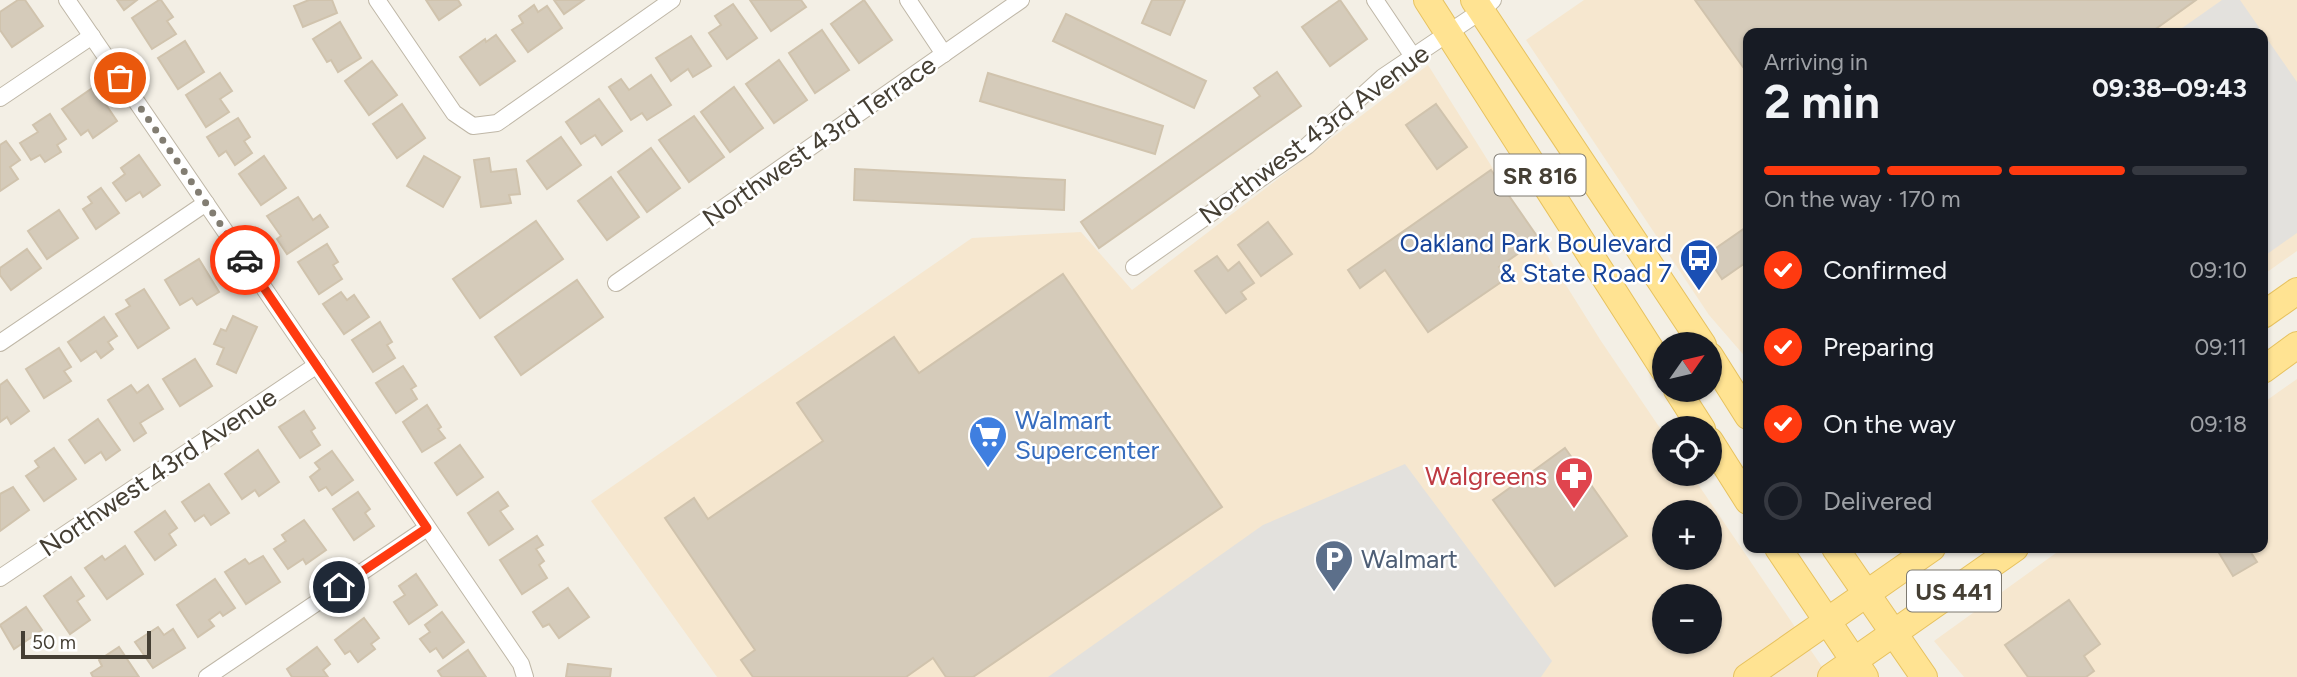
<!DOCTYPE html>
<html lang="en">
<head>
<meta charset="utf-8">
<style>
  body { margin:0; font-family:Figtree,sans-serif; background:#242831; color:#f1f3f6; height:100vh; display:flex; flex-direction:column; font-size:26px; white-space:nowrap }
  * { box-sizing:border-box; margin:0 }
  p { font-size:23px; color:#9ea1a6 }
  .icon { flex:none; width:38px; height:38px; fill:none; stroke:currentColor; stroke-width:2; stroke-linecap:round; stroke-linejoin:round }
  .map { position:relative; flex:1; overflow:hidden }
  .sheet { position:absolute; left:1743px; top:28px; width:525px; height:525px; display:flex; flex-direction:column; background:#171b24; border-radius:14px; box-shadow:0 2px 5px #0004 }
  .sheet>* { flex:none }
  .needle { width:46px; rotate:56deg }
  .buttons { position:absolute; left:1652px; top:332px; display:grid; gap:14px }
  .buttons a { display:grid; place-items:center; width:70px; height:70px; border-radius:50%; background:#171b24; box-shadow:0 2px 5px #0004; font-size:35px }
  .scale { position:absolute; left:21px; bottom:18px; width:130px; box-sizing:border-box; padding-left:7px; border:4px solid #453f34; border-top:0; font-size:19px; line-height:24px; white-space:nowrap; color:#453f34; -webkit-text-stroke:5px #fff; paint-order:stroke }
  .pin { position:absolute; display:grid; place-items:center; width:60px; height:60px; color:#fff; margin:-30px; border:4px solid #fff; border-radius:50%; box-shadow:0 2px 7px #0007 }
  .courier { position:absolute; display:grid; place-items:center; width:70px; height:70px; margin:-35px; border:5px solid #ff3a10; border-radius:50%; background:#fff; color:#222; box-shadow:0 2px 9px #0007 }
  .overview em { font-style:normal; font-weight:700 }
  .overview div { display:flex; flex-direction:column-reverse }
  .overview { display:flex; align-items:center; justify-content:space-between; height:119px; padding:0 21px }
  h1 { font-size:46px; font-weight:700; line-height:52px }
  .bar { display:grid; grid-template-columns:repeat(4,1fr); gap:10px 7px; align-content:center; height:84px; padding:0 21px }
  .bar i { height:9px; border-radius:5px; background:#363941 }
  .bar .active { background:#ff3a10 }
  .bar p { grid-column:span 4 }
  ol { padding:0 21px; list-style:none }
  li { display:flex; align-items:center; gap:21px; height:77px }
  li p { margin-inline-start:auto }
  li .icon { padding:7px; border-radius:50%; background:#ff3a10; color:#fff; stroke-width:4 }
  li:last-child { color:#9ea1a6 }
  li i { width:38px; height:38px; border:4px solid #363941; border-radius:50% }
  .map>svg:first-child { display:block }
  .commercial { fill:#f6e7cf; fill-rule:evenodd }
  .parking { fill:#e3e1dd }
  .building { fill:#d5cbba; stroke:#d0c3ad; stroke-width:2 }
  .lines { fill:none; stroke-linecap:round; stroke-linejoin:round }
  .minor-casing { stroke:#bfb7a7; stroke-width:18 }
  .primary-casing { stroke:#e7c25f; stroke-width:28 }
  .minor { stroke:#fff; stroke-width:16 }
  .primary { stroke:#ffe392; stroke-width:26 }
  .done { stroke:#827d72; stroke-width:7; stroke-dasharray:0 12.6 }
  .route { stroke:#ff3a10; stroke-width:9 }
  .labels { text-anchor:middle; dominant-baseline:central; stroke-width:5; stroke-linejoin:round; paint-order:stroke }
  .shield { fill:#fff; stroke:#7d7971; stroke-width:2 }
  .shield-label { font-size:24px; font-weight:bold; fill:#453f34 }
  .street-label { font-size:26px; fill:#453f34; stroke:#fff }
  .transit-label { font-size:26px; fill:#164399; stroke:#fff; text-anchor:end }
  .shop-label { font-size:26px; fill:#366cbe; stroke:#fff; text-anchor:start }
  .health-label { font-size:26px; fill:#be3a42; stroke:#fff; text-anchor:end }
  .service-label { font-size:26px; fill:#4e5e75; stroke:#fff; text-anchor:start }
</style>
</head>
<body>
<div class="map">
<svg width="2297" height="677" viewBox="0 0 2297 677">
  <rect width="100%" height="100%" fill="#f3efe5"/>
  <!-- commercial -->
  <g class="commercial">
    <path d="M1584,0h713v251l-34,24v-242h-515v327l-39,-45 -183,-275z"/>
    <path d="M1428,65l173,276 63,93v40h27l138,203h-1112l-126,-176 381,-263 109,-6 51,58zM1664,513h46v45h-46zM1664,597h46v45h-46z"/>
    <path d="M2297,379v298h-333l-30,-36 129,-93h200v-145z"/>
  </g>
  <!-- parking -->
  <g class="parking">
    <path d="M2222,0h18l57,82v151l-34,24v-224h-88z"/>
    <path d="M1405,464l147,197 -11,16h-493l215,-152z"/>
  </g>
  <!-- building -->
  <g class="building">
    <path d="M18,0h7l18,26 -31,21 -12,-17v-18z"/>
    <path d="M117,0h20l-13,10z"/>
    <path d="M159,0h2l12,17 -6,4 9,13 -24,15 -20,-31z"/>
    <path d="M309,0h23l5,13 -34,14 -9,-21z"/>
    <path d="M426,0h32l3,5 -22,15z"/>
    <path d="M554,0h30l-20,14z"/>
    <path d="M750,0h51l5,7 -35,24z"/>
    <path d="M864,0l28,40 -33,23 -28,-39z"/>
    <path d="M1152,0h33l-15,35 -28,-12z"/>
    <path d="M1340,0l27,39 -37,27 -28,-39z"/>
    <path d="M1695,0h501l-46,33h-402v41z"/>
    <path d="M733,4l24,34 -30,21 -18,-26 12,-8 -6,-9z"/>
    <path d="M534,5l4,7 9,-6 15,22 -34,24 -16,-22 11,-7 -4,-7z"/>
    <path d="M1066,14l140,67 -12,27 -141,-67z"/>
    <path d="M340,22l21,36 -23,14 -7,-12 -4,2 -14,-23z"/>
    <path d="M822,30l27,40 -34,23 -26,-40z"/>
    <path d="M496,35l19,26 -35,24 -20,-28 25,-18 1,3z"/>
    <path d="M691,36l20,30 -18,11 -5,-8 -17,12 -15,-23z"/>
    <path d="M185,41l19,31 -26,17 -20,-31z"/>
    <path d="M779,60l28,40 -33,23 -28,-39z"/>
    <path d="M372,61l25,34 -28,20 -24,-34z"/>
    <path d="M1277,72l24,34 -202,142 -18,-26 179,-126 -6,-8z"/>
    <path d="M220,73l12,18 -12,8 9,13 -23,15 -20,-32z"/>
    <path d="M988,73l175,53 -8,28 -175,-53z"/>
    <path d="M651,75l20,30 -24,15 -5,-7 -11,7 -22,-33 12,-8 8,11z"/>
    <path d="M94,87l23,34 -24,17 -5,-8 -7,5 -19,-26z"/>
    <path d="M734,87l29,41 -33,24 -29,-40z"/>
    <path d="M599,99l23,32 -20,14 -7,-10 -14,9 -15,-22z"/>
    <path d="M402,104l23,34 -28,20 -24,-34z"/>
    <path d="M1436,104l31,43 -30,22 -31,-44z"/>
    <path d="M50,114l16,25 -9,6 4,7 -16,10 -5,-7 -9,5 -11,-17 18,-11 -5,-7z"/>
    <path d="M694,116l30,41 -35,25 -30,-42z"/>
    <path d="M238,118l12,19 -6,4 8,12 -17,12 -9,-14 -7,5 -12,-19z"/>
    <path d="M561,137l20,28 -34,24 -20,-28z"/>
    <path d="M6,141l14,19 -10,7 8,12 -18,12v-46z"/>
    <path d="M651,148l29,40 -33,24 -29,-40z"/>
    <path d="M139,155l21,30 -17,12 -3,-5 -14,9 -13,-18 12,-9 -4,-6z"/>
    <path d="M264,156l22,32 -25,17 -22,-31z"/>
    <path d="M424,156l36,21 -17,30 -36,-21z"/>
    <path d="M489,158l2,14 25,-3 4,25 -11,1 2,8 -30,4 -7,-47z"/>
    <path d="M855,169l210,11 -1,30 -210,-10z"/>
    <path d="M1491,170l48,69 -40,28 8,11 -79,54 -43,-62 -25,18 -12,-18z"/>
    <path d="M611,177l28,40 -32,23 -29,-39z"/>
    <path d="M101,188l18,25 -23,16 -13,-20 9,-6 -4,-6z"/>
    <path d="M298,197l15,23 7,-5 8,12 -41,27 -10,-15 4,-3 -14,-20z"/>
    <path d="M59,210l19,28 -31,21 -19,-28z"/>
    <path d="M536,221l27,38 -83,59 -27,-39z"/>
    <path d="M1268,222l24,32 -31,22 -23,-31z"/>
    <path d="M1748,226v35l-26,18 -16,-24z"/>
    <path d="M327,244l11,18 -5,3 9,14 -23,15 -21,-32z"/>
    <path d="M27,249l14,19 -30,22 -11,-15v-7z"/>
    <path d="M1217,256l11,15 11,-9 15,21 -13,9 5,7 -20,14 -31,-42z"/>
    <path d="M199,259l20,33 -22,13 -5,-7 -12,7 -15,-25z"/>
    <path d="M1063,274l159,233 -249,170h-27l-13,-19 -27,19h-153l-12,-17 14,-10 -90,-132 29,-20 14,21 115,-78 -26,-38 97,-66 25,36z"/>
    <path d="M577,280l26,37 -82,58 -26,-38z"/>
    <path d="M144,289l25,39 -31,20 -22,-34 14,-8 -4,-6z"/>
    <path d="M341,292l6,8 7,-5 15,22 -25,17 -21,-30z"/>
    <path d="M233,316l24,11 -21,46 -19,-9 7,-16 -10,-4 7,-15 5,2z"/>
    <path d="M104,317l13,19 -9,6 5,7 -12,9 -5,-7 -15,10 -13,-19z"/>
    <path d="M380,322l12,20 -5,3 8,13 -22,14 -21,-32z"/>
    <path d="M59,348l12,19 -7,4 7,10 -27,17 -18,-29z"/>
    <path d="M195,359l17,27 -32,20 -17,-27z"/>
    <path d="M403,366l13,20 -5,3 6,10 -21,14 -20,-30z"/>
    <path d="M7,380l22,31 -18,13 -4,-7 -7,5v-37z"/>
    <path d="M131,385l6,8 11,-8 15,24 -23,14 6,10 -12,8 -26,-41z"/>
    <path d="M427,405l14,22 -3,2 7,9 -23,14 -19,-30z"/>
    <path d="M304,411l11,17 -4,3 9,14 -20,13 -21,-31z"/>
    <path d="M98,419l22,31 -14,10 -5,-8 -16,11 -16,-23z"/>
    <path d="M460,445l23,32 -26,18 -22,-32z"/>
    <path d="M54,448l22,31 -32,22 -18,-25 13,-9 -4,-6z"/>
    <path d="M1565,448l62,88 -72,50 -62,-86z"/>
    <path d="M258,450l21,32 -20,14 -4,-6 -13,9 -17,-25z"/>
    <path d="M332,451l21,29 -21,15 -6,-8 -7,4 -9,-14 10,-8 -5,-6z"/>
    <path d="M209,484l20,29 -18,12 -7,-10 -9,6 -13,-19z"/>
    <path d="M13,487l16,23 -29,21v-37z"/>
    <path d="M358,492l12,17 -5,4 9,13 -20,14 -21,-31z"/>
    <path d="M498,492l10,14 -8,5 13,18 -24,16 -21,-32z"/>
    <path d="M165,511l12,17 -8,6 7,11 -21,15 -20,-28z"/>
    <path d="M304,520l22,30 -20,14 -3,-5 -15,10 -14,-20 12,-8 -4,-6z"/>
    <path d="M537,536l6,9 -7,4 8,12 -5,4 8,13 -25,16 -22,-34z"/>
    <path d="M125,546l18,28 -36,25 -22,-31 17,-12 3,4z"/>
    <path d="M2216,548h32l9,14 -24,14z"/>
    <path d="M263,556l17,26 -34,22 -21,-32 20,-13 4,5z"/>
    <path d="M416,574l21,31 -28,19 -15,-22 11,-7 -6,-9z"/>
    <path d="M71,577l13,19 -7,5 13,19 -20,14 -26,-38z"/>
    <path d="M215,579l20,29 -12,8 -3,-4 -11,8 5,6 -16,11 -21,-32z"/>
    <path d="M568,588l21,29 -30,21 -10,-14 -6,3 -10,-15z"/>
    <path d="M2069,600l31,44 -16,12 10,15 -8,6h-58l-23,-32z"/>
    <path d="M26,607l16,23 -28,19 -14,-24z"/>
    <path d="M442,612l22,30 -21,16 -7,-10 -6,4 -10,-13 10,-7 -5,-7z"/>
    <path d="M364,618l15,20 -8,6 4,5 -17,13 -8,-11 -5,3 -10,-14z"/>
    <path d="M158,627l6,8 9,-6 12,19 -32,20 -18,-26z"/>
    <path d="M119,647l20,30h-46l-2,-4 11,-7 -3,-6z"/>
    <path d="M317,647l13,17 -7,6 5,7h-36l-5,-8z"/>
    <path d="M468,650l18,27h-44l-4,-6z"/>
    <path d="M568,664l43,5 -1,8h-44z"/>
  </g>
  <g class="lines">
    <defs>
      <g id="minor">
        <path d="M67,0l454,664 4,13"/>
        <path d="M377,0l77,113 19,13 24,-3 175,-123"/>
        <path d="M908,0l36,54"/>
        <path d="M1375,0l39,58"/>
        <path d="M0,98l92,-62"/>
        <path d="M1134,267l173,-121 76,-69 98,-66 12,-11"/>
        <path d="M616,283l405,-283"/>
        <path d="M0,343l206,-140"/>
        <path d="M0,578l317,-213"/>
        <path d="M207,677l220,-149"/>
      </g>
      <g id="primary">
        <path d="M1427,0l237,370"/>
        <path d="M1474,0l229,345"/>
        <path d="M2263,315l34,-24"/>
        <path d="M1710,356l38,60"/>
        <path d="M2263,370l34,-25"/>
        <path d="M1677,390l25,39"/>
        <path d="M1710,441l38,60"/>
        <path d="M1778,548l87,129"/>
        <path d="M1835,548l89,129"/>
        <path d="M1747,677l185,-129"/>
        <path d="M1831,677l184,-129"/>
      </g>
    </defs>
    <!-- minor casing -->
    <use href="#minor" class="minor-casing"/>
    <!-- primary casing -->
    <use href="#primary" class="primary-casing"/>
    <!-- minor -->
    <use href="#minor" class="minor"/>
    <!-- primary -->
    <use href="#primary" class="primary"/>
  </g>
  <g class="lines">
    <!-- done -->
    <path class="done" d="M120,78l125,182"/>
    <!-- route -->
    <path class="route" d="M245,260l182,268 -88,59"/>
  </g>
  <!-- icons -->
  <defs>
    <symbol id="bus-pin" viewBox="-11 -11 22 30"><path d="M0 17L-7.5 6A9.5 9.5 0 1 1 7.5 6Z" fill="#1a4fb4" stroke="#fff"/><path d="M-5-6H5V4H4V6H2V4H-2V6H-4V4H-5ZM-3.5-4V0h7V-4ZM-3.5 1.2v1.5H-2V1.2ZM2 1.2v1.5H3.5V1.2Z" fill="#fff"/></symbol>
    <symbol id="supermarket-pin" viewBox="-11 -11 22 30"><path d="M0 17L-7.5 6A9.5 9.5 0 1 1 7.5 6Z" fill="#3f7fe0" stroke="#fff"/><path d="M-6-5.5h2.5l.6 2H6L4.5 2H-2.5L-4.4-4H-6ZM-1.5 3.2a1.3 1.3 0 1 0 .1 0ZM3 3.2a1.3 1.3 0 1 0 .1 0Z" fill="#fff"/></symbol>
    <symbol id="pharmacy-pin" viewBox="-11 -11 22 30"><path d="M0 17L-7.5 6A9.5 9.5 0 1 1 7.5 6Z" fill="#e0444e" stroke="#fff"/><path d="M-2-6h4v4h4v4h-4v4h-4v-4h-4v-4h4Z" fill="#fff"/></symbol>
    <symbol id="parking-pin" viewBox="-11 -11 22 30"><path d="M0 17L-7.5 6A9.5 9.5 0 1 1 7.5 6Z" fill="#5c6f8a" stroke="#fff"/><path d="M-3.5-5.5H1a3.5 3.5 0 0 1 0 7H-1V5.5H-3.5ZM-1-3.4V-.6H.8a1.4 1.4 0 0 0 0-2.8Z" fill="#fff"/></symbol>
  </defs>
  <g fill-rule="evenodd">
    <use href="#bus-pin" x="1677" y="236" width="44" height="60"/>
    <use href="#supermarket-pin" x="966" y="413" width="44" height="60"/>
    <use href="#pharmacy-pin" x="1552" y="454" width="44" height="60"/>
    <use href="#parking-pin" x="1312" y="537" width="44" height="60"/>
  </g>
  <g class="labels">
    <!-- shield labels -->
    <g class="shield">
      <rect x="1494.5" y="154.5" width="91" height="41" rx="5"/>
      <rect x="1907" y="570.5" width="94" height="41" rx="5"/>
    </g>
    <g class="shield-label">
      <text x="1540" y="175">SR 816</text>
      <text x="1954" y="591">US 441</text>
    </g>
    <!-- street labels -->
    <g class="street-label">
      <text transform="translate(1314 134) rotate(-37)">Northwest 43rd Avenue</text>
      <text transform="translate(819 141) rotate(-35)">Northwest 43rd Terrace</text>
      <text transform="translate(158 472) rotate(-34)">Northwest 43rd Avenue</text>
    </g>
    <!-- transit labels -->
    <g class="transit-label">
      <text x="1672" y="243">Oakland Park Boulevard<tspan x="1672" dy="30">&amp; State Road 7</tspan></text>
    </g>
    <!-- shop labels -->
    <g class="shop-label">
      <text x="1015" y="420">Walmart<tspan x="1015" dy="30">Supercenter</tspan></text>
    </g>
    <!-- health labels -->
    <g class="health-label">
      <text x="1547" y="476">Walgreens</text>
    </g>
    <!-- service labels -->
    <g class="service-label">
      <text x="1361" y="559">Walmart</text>
    </g>
  </g>
</svg>
<div class="buttons">
<a><svg class="needle" viewBox="-14 -14 28 28"><path d="M0-13l5 13h-10z" fill="#e53935"/><path d="M0 13l5-13h-10z" fill="#9ea1a6"/></svg></a>
<a><svg class="icon" aria-label="locate" viewBox="0 0 24 24"><circle cx="12" cy="12" r="6"/><path d="M12 2v4M12 18v4M2 12h4M18 12h4"/></svg></a>
<a>+</a>
<a>−</a>
</div>
<div class="scale">50 m</div>
<div class="pin" style="left:120px;top:78px;background:#ea580c"><svg class="icon" aria-label="bag" viewBox="0 0 24 24"><path d="M5 8h14l-1 12H6zM9 8a3 3 0 0 1 6 0"/></svg></div>
<div class="pin" style="left:339px;top:587px;background:#1f2937"><svg class="icon" aria-label="home" viewBox="0 0 24 24"><path d="M3 11l9-7 9 7M6 9v11h12V9"/></svg></div>
<div class="courier" style="left:245px;top:260px"><svg class="icon" aria-label="car" viewBox="0 0 24 24"><path d="M5 17H2v-5l4-1 3-4h7l3 4 3 1v5h-3M9 17h6M6 11h13"/><circle cx="7" cy="17" r="2"/><circle cx="17" cy="17" r="2"/></svg></div>
<section class="sheet">
<div class="overview"><div><h1>2 min</h1><p>Arriving in</p></div><em>09:38–09:43</em></div>
<div class="bar"><i class="active"></i><i class="active"></i><i class="active"></i><i></i><p>On the way · 170 m</p></div>
<ol>
<li><svg class="icon" aria-label="check" viewBox="0 0 24 24"><path d="M5 12l5 5 9-10"/></svg>Confirmed<p>09:10</p></li>
<li><svg class="icon" aria-label="check" viewBox="0 0 24 24"><path d="M5 12l5 5 9-10"/></svg>Preparing<p>09:11</p></li>
<li><svg class="icon" aria-label="check" viewBox="0 0 24 24"><path d="M5 12l5 5 9-10"/></svg>On the way<p>09:18</p></li>
<li><i></i>Delivered</li>
</ol>
</section>
</div>
</body>
</html>
